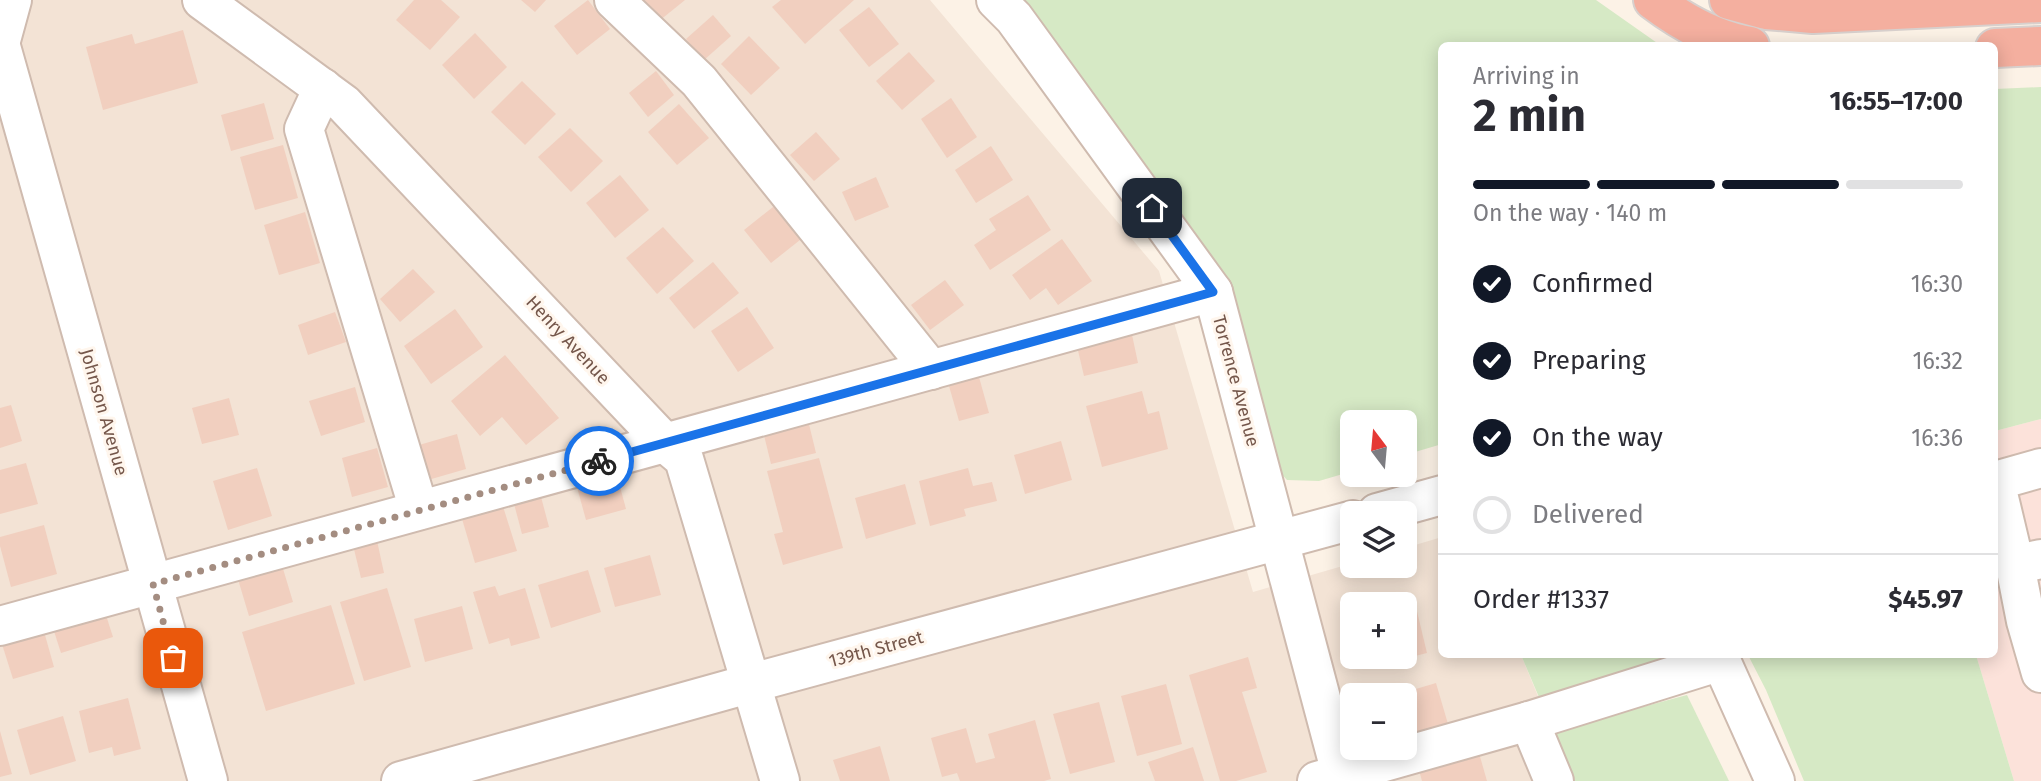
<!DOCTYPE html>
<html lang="en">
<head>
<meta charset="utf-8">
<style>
  body { margin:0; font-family:"Fira Sans",sans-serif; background:#f2f2f3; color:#2b2b33; height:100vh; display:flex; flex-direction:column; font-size:26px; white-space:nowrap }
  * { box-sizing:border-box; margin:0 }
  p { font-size:23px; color:#7c7c81 }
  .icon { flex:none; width:38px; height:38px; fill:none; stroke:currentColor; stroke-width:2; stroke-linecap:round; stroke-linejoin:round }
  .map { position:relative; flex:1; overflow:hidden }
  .panel { position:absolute; left:1438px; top:42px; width:560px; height:616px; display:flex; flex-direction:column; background:#fff; border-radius:10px; box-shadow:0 4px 18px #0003 }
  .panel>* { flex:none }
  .needle { width:46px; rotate:344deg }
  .fabs { position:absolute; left:1340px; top:410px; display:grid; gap:14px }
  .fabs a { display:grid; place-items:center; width:77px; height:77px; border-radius:10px; background:#fff; box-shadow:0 4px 18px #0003; font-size:35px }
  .pin { position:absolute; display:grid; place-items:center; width:60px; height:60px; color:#fff; margin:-30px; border-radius:14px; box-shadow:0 4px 10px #0006 }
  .courier { position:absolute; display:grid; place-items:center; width:70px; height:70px; margin:-35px; border:5px solid #1a73e8; border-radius:50%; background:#fff; color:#222; box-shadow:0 2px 9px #0007 }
  .summary em { font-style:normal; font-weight:700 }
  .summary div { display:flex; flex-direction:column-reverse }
  .summary { display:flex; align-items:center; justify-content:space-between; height:119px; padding:0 35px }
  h1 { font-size:46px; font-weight:700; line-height:52px }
  .bar { display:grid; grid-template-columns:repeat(4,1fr); gap:10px 7px; align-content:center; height:84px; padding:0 35px }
  .bar i { height:9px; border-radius:5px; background:#e1e1e2 }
  .bar .on { background:#111827 }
  .bar p { grid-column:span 4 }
  .line { display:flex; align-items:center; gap:18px; padding:0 35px; border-top:2px solid #e1e1e2 }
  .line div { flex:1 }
  ol { padding:0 35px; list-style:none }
  li { display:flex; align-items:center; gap:21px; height:77px }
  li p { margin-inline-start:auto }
  li .icon { padding:7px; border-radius:50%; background:#111827; color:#fff; stroke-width:4 }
  li:last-child { color:#7c7c81 }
  li i { width:38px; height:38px; border:4px solid #e1e1e2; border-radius:50% }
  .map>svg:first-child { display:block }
  .residential { fill:#f3e3d5; fill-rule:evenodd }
  .commercial { fill:#fce2da }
  .green { fill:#d6e9c5 }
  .building { fill:#f1cfbf }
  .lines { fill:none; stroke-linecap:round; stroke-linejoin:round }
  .minor-casing { stroke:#cfbbaf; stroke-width:42 }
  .highway-casing { stroke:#d8d0cd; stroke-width:42 }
  .minor { stroke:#fff; stroke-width:38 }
  .highway { stroke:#f4af9f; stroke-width:38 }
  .done { stroke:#a48d81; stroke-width:7; stroke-dasharray:0 12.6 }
  .route { stroke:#1a73e8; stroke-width:9 }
  .labels { text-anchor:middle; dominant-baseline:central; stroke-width:6; stroke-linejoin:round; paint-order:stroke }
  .street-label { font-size:18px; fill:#75574b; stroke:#fff6ed }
</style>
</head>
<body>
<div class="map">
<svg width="2041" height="781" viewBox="0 0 2041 781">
  <rect width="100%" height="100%" fill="#fcf2e6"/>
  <!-- residential -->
  <path class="residential" d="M0,0h930l229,271 94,321 100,-29v2h52v-17l37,-11v117l79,1 52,126h-1573zM1353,604h52v52h-52zM1353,695h52v52h-52z"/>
  <!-- commercial -->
  <path class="commercial" d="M2041,419v362h-27l-38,-126 19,-1v-223z"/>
  <!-- green -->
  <g class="green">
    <path d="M1008,0h588l64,45 -218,1v398l-37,11v-33h-52v49l-34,10 -32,-1 -11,-12 -55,-200z"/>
    <path d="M2041,87v332l-46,12v-342z"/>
    <path d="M1521,655h149l6,10 -135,37z"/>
    <path d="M1748,655h228l38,126h-210l-38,-91z"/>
    <path d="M1687,695l42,86h-156l-20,-50z"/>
  </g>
  <!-- building -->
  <g class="building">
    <path d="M414,0h27l19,17 -30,33 -34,-30z"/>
    <path d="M521,0h25l-11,12z"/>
    <path d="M588,0l22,29 -33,26 -23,-29z"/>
    <path d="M642,0h43l-26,21z"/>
    <path d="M781,0h73l-49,44 -33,-37z"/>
    <path d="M869,7l30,37 -30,23 -30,-37z"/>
    <path d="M713,15l18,21 -27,24 -18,-21z"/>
    <path d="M183,30l15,53 -95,27 -17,-63 46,-13 3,10z"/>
    <path d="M475,33l32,34 -33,32 -32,-34z"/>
    <path d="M749,36l31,32 -29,27 -30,-31z"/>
    <path d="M909,52l26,29 -33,29 -26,-29z"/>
    <path d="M656,71l18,24 -26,22 -19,-24z"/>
    <path d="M522,81l34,33 -31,31 -34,-33z"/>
    <path d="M951,98l26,39 -30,21 -26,-39z"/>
    <path d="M264,103l10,36 -43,12 -10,-36z"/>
    <path d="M679,104l30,34 -32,27 -29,-33z"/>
    <path d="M570,128l33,33 -32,31 -33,-35z"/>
    <path d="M816,132l24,27 -26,22 -24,-26z"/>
    <path d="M283,145l15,53 -43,12 -15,-53z"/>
    <path d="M991,146l22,34 -37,23 -21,-33z"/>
    <path d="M620,175l29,35 -34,28 -29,-35z"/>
    <path d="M876,177l13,30 -34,14 -13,-29z"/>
    <path d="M1028,195l23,35 -61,40 -16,-25 22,-15 -7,-11z"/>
    <path d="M778,203l27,33 -34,27 -27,-33z"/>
    <path d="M305,212l15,51 -41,12 -15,-50z"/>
    <path d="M663,227l31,34 -37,33 -31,-36z"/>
    <path d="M1062,239l30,42 -34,24 -12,-17 -16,12 -18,-25z"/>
    <path d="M713,262l26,31 -45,36 -25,-31z"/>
    <path d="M413,269l22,23 -35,30 -20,-23z"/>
    <path d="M945,280l19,25 -34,25 -19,-25z"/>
    <path d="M747,307l27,41 -36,24 -27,-41z"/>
    <path d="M455,309l28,38 -52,37 -27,-38z"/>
    <path d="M335,312l11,30 -38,13 -10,-30z"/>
    <path d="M1131,330l7,33 -54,13 -8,-34z"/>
    <path d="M505,355l54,63 -33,27 -24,-28 -22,19 -29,-35z"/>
    <path d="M979,377l10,36 -30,8 -10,-35z"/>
    <path d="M355,387l10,35 -44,14 -12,-35z"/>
    <path d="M1142,391l6,23 11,-3 9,38 -66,18 -16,-61z"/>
    <path d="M229,398l10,37 -37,9 -10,-36z"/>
    <path d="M11,405l11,36 -22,7v-40z"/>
    <path d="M807,416l9,37 -45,11 -9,-37z"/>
    <path d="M457,434l9,35 -38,11 -9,-35z"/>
    <path d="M1061,441l11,39 -47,14 -11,-39z"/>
    <path d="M377,448l11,39 -36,10 -10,-39z"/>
    <path d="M819,458l24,90 -60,17 -9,-31 9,-2 -16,-61z"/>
    <path d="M26,463l12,41 -38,10v-44z"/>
    <path d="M257,468l15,48 -44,14 -15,-49z"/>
    <path d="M615,468l11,41 -40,11 -11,-40z"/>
    <path d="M968,468l5,18 19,-4 5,19 -33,8 2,7 -36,10 -11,-45z"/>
    <path d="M905,484l11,40 -50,15 -11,-41z"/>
    <path d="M540,493l9,34 -27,7 -9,-34z"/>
    <path d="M501,500l16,51 -42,12 -15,-51z"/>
    <path d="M44,525l13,49 -46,13 -11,-41v-9z"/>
    <path d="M376,536l8,37 -23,5 -9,-37z"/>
    <path d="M650,555l11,40 -46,12 -11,-39z"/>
    <path d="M281,562l12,40 -44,14 -12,-40z"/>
    <path d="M588,570l13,42 -50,16 -13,-43z"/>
    <path d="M495,586l4,10 26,-8 15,50 -29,8 -2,-8 -20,6 -16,-52z"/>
    <path d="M387,588l24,79 -47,14 -24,-79z"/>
    <path d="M1415,603l12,50 -44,11 -2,-8h24v-50z"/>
    <path d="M331,605l24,79 -89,27 -24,-79z"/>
    <path d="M462,606l11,43 -48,13 -11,-43z"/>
    <path d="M104,609l9,28 -52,16 -9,-28z"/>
    <path d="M43,628l11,39 -41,12 -12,-38z"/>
    <path d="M1248,657l9,31 -15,4 25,80 -31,9h-16l-31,-106z"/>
    <path d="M1436,683l12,41 -41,12 -2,-7v-34l-6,-1z"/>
    <path d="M1166,684l16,60 -45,12 -16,-60z"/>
    <path d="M128,698l13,51 -27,7 -2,-9 -23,6 -10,-42z"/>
    <path d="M1099,702l16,60 -45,12 -17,-60z"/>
    <path d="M63,716l13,45 -46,14 -13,-45z"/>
    <path d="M1035,720l16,59 -7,2h-84l-3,-8 -15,4 -11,-39 35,-10 10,35 19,-5 -7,-24z"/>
    <path d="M0,731l12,43 -12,3z"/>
    <path d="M880,746l10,35h-50l-7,-21z"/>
    <path d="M1193,747l11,34h-49l-7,-19z"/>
    <path d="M1479,753l8,28h-65l-3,-11z"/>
  </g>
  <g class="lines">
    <defs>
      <g id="minor">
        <path d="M202,0l142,104 321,339 19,16 96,322"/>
        <path d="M614,0l85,81 232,289"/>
        <path d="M996,0l18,18 199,274 130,489"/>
        <path d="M0,43l208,738"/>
        <path d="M0,44l12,-44"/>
        <path d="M323,88l-19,41 115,381"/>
        <path d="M1377,513l65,-18"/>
        <path d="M2041,559l-26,6 11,56 15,52"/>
        <path d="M2015,565l-20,-84 46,-13"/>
        <path d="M0,626l1213,-334"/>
        <path d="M1718,654l57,127"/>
        <path d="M1529,721l25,60"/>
        <path d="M401,781l351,-98 601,-163"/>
        <path d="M1317,781l212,-60 192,-60"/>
      </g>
      <g id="highway">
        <path d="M1653,0c29,22 61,40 97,46"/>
        <path d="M1729,0l37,10 47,4 228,-11"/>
        <path d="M1995,48l46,-2"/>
      </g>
    </defs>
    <!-- minor casing -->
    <use href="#minor" class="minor-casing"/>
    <!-- highway casing -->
    <use href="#highway" class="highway-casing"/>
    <!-- minor -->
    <use href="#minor" class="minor"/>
    <!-- highway -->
    <use href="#highway" class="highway"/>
  </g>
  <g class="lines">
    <!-- done -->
    <path class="done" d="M173,658l-20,-74 446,-123"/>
    <!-- route -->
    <path class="route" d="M599,461l614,-169 -61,-84"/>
  </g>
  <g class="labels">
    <!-- street labels -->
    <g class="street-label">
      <text transform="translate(568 340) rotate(47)">Henry Avenue</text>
      <text transform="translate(1236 381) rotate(75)">Torrence Avenue</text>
      <text transform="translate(104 412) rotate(74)">Johnson Avenue</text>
      <text transform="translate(876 649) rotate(-15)">139th Street</text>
    </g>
  </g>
</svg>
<div class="fabs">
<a><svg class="needle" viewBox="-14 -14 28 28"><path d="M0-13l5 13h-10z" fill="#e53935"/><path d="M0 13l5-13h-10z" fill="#7c7c81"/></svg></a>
<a><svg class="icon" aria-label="layers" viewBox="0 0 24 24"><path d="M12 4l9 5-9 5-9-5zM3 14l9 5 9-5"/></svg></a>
<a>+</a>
<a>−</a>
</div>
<div class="pin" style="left:173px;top:658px;background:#ea580c"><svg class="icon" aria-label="bag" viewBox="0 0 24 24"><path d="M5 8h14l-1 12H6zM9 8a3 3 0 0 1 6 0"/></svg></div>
<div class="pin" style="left:1152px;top:208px;background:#1f2937"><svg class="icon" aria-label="home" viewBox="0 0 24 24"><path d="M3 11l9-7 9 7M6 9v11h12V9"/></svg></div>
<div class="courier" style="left:599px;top:461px"><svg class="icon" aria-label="bike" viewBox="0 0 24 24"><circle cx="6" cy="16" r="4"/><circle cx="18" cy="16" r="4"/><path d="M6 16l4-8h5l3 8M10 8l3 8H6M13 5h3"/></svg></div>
<section class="panel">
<div class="summary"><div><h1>2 min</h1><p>Arriving in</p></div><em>16:55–17:00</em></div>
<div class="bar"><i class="on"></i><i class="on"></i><i class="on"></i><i></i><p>On the way · 140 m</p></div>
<ol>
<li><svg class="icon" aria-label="check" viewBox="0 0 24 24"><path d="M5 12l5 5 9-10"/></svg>Confirmed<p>16:30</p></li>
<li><svg class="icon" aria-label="check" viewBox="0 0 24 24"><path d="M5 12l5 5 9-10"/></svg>Preparing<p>16:32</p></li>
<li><svg class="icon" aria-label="check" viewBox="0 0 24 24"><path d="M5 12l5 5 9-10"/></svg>On the way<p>16:36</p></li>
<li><i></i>Delivered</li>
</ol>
<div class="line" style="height:91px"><div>Order #1337</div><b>$45.97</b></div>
</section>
</div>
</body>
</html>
